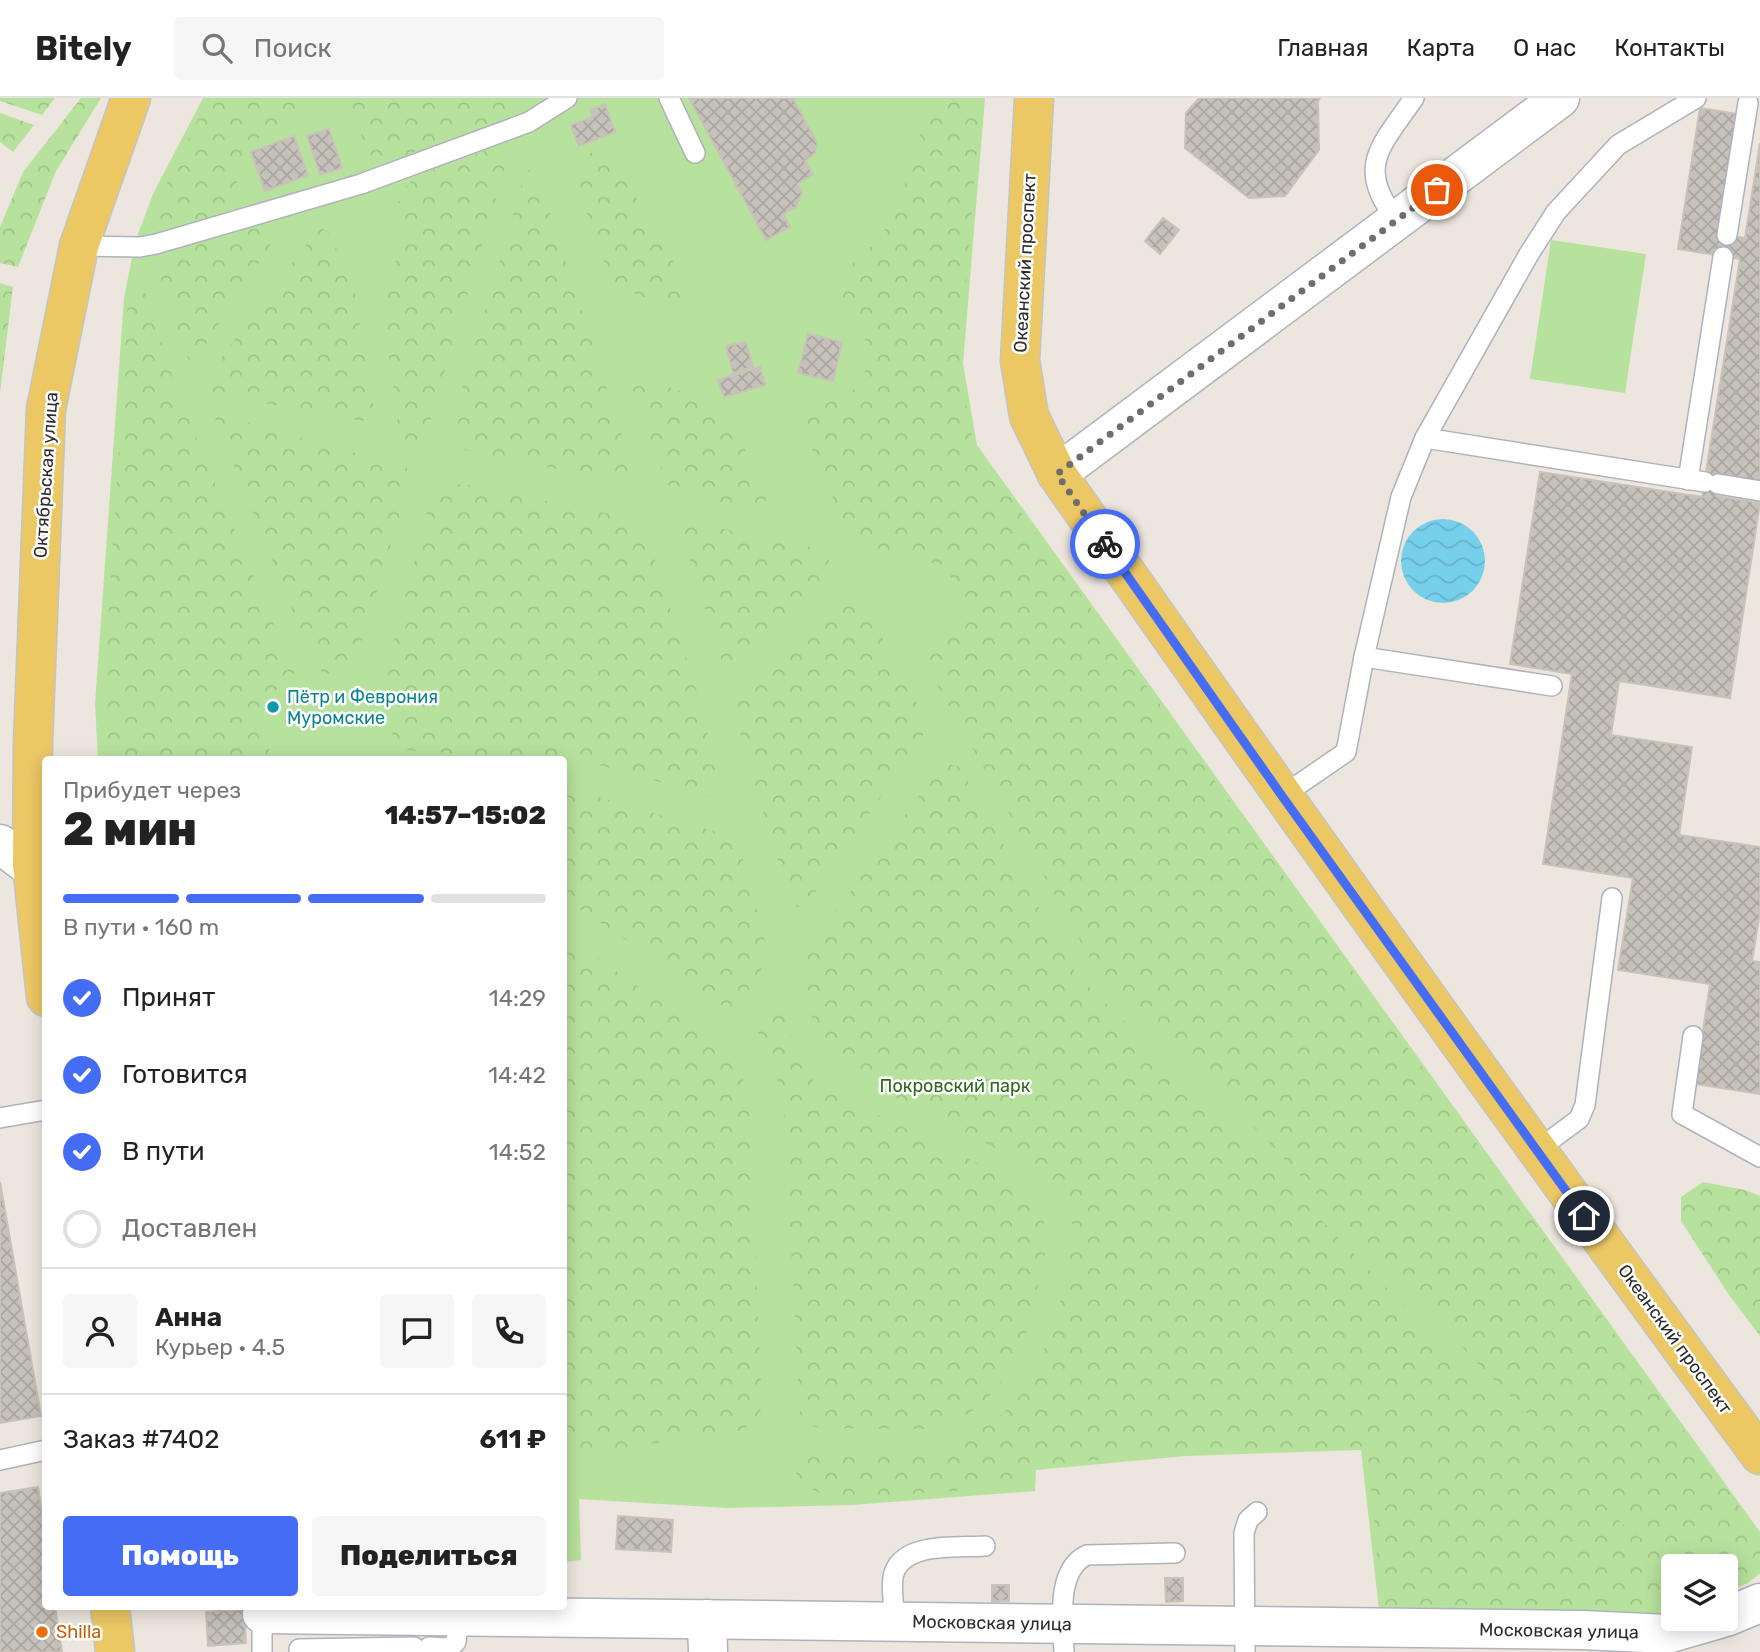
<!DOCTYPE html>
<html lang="ru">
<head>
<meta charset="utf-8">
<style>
  body { margin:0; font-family:Rubik,sans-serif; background:#f6f6f6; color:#222; height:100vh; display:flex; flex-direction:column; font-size:26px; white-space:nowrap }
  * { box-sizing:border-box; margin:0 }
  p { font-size:23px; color:#767676 }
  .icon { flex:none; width:38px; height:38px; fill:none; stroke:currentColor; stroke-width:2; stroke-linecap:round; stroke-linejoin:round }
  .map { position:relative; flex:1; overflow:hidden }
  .side { position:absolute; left:42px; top:658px; width:525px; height:854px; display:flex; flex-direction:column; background:#fff; border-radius:7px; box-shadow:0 4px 18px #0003 }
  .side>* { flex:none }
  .fabs { position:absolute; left:1661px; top:1456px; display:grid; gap:14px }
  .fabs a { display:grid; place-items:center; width:77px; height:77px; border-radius:7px; background:#fff; box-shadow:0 4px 18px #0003; font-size:35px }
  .pin { position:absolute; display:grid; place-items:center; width:60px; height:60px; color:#fff; margin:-30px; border:4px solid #fff; border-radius:50%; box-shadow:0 2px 7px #0007 }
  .courier { position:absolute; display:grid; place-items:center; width:70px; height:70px; margin:-35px; border:5px solid #456cf4; border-radius:50%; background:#fff; color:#222; box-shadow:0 2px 9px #0007 }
  .overview em { font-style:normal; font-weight:800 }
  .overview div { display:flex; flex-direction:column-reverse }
  .overview { display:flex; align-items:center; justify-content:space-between; height:119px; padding:0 21px }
  h1 { font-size:46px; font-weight:800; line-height:52px }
  .bar { display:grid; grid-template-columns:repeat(4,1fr); gap:10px 7px; align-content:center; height:84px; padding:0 21px }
  .bar i { height:9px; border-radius:5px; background:#e0e0e0 }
  .bar .on { background:#456cf4 }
  .bar p { grid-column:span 4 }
  .line { display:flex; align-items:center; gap:18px; padding:0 21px; border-top:2px solid #e0e0e0 }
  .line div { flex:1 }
  .round { display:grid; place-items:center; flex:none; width:74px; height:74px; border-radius:7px; background:#f6f6f6 }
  ol { padding:0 21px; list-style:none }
  li { display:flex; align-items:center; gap:21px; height:77px }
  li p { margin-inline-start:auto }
  li .icon { padding:7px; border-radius:50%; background:#456cf4; color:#fff; stroke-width:4 }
  li:last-child { color:#767676 }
  li i { width:38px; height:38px; border:4px solid #e0e0e0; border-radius:50% }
  .button { display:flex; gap:14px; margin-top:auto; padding:14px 21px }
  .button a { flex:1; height:80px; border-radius:7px; background:#456cf4; color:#fff; font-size:28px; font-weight:800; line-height:80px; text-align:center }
  .button a+a { background:#f6f6f6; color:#222 }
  header { display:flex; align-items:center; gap:42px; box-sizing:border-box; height:98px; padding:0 35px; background:#fff; border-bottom:2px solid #e0e0e0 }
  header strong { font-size:33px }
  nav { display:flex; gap:38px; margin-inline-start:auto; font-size:24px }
  .search { width:490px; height:63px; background:#f6f6f6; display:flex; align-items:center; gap:18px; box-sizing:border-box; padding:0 24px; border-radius:7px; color:#767676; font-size:26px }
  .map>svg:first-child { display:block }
  .green { fill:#b7e29d }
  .forest { fill:url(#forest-crowns) }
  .water { fill:url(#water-waves) }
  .building { fill:url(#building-cross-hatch); stroke:#c9c2b8; stroke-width:2 }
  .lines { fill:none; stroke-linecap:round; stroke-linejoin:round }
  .service-casing { stroke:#afb2bc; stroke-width:22 }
  .minor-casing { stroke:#afb2bc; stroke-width:41 }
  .secondary-casing { stroke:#afb2bc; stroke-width:41 }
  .primary-casing { stroke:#c4c4c4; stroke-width:41 }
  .service { stroke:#fff; stroke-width:19 }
  .minor { stroke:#fff; stroke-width:38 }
  .secondary { stroke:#fff; stroke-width:38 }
  .primary { stroke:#ecc865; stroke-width:38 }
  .done { stroke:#706d6b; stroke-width:7; stroke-dasharray:0 12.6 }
  .route { stroke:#456cf4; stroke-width:9 }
  .culture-dot { fill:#0f9aa8; stroke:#fff; stroke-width:2.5 }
  .food-dot { fill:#e8710a; stroke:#fff; stroke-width:2.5 }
  .labels { text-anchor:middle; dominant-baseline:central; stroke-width:5; stroke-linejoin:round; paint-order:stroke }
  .street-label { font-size:18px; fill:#2c2c2c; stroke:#fff }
  .culture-label { font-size:18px; fill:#0d838f; stroke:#fff; text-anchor:start }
  .park-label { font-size:18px; fill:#2f681d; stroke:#fff }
  .food-label { font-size:18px; fill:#c56008; stroke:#fff; text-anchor:start }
</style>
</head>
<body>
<header>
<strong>Bitely</strong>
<div class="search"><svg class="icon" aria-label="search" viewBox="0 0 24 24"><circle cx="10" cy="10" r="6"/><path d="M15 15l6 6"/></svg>Поиск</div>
<nav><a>Главная</a><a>Карта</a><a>О нас</a><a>Контакты</a></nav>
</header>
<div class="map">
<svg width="1760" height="1554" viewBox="0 0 1760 1554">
  <defs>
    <pattern id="forest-crowns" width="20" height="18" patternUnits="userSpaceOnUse" patternTransform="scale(1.75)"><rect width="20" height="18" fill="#b7e29d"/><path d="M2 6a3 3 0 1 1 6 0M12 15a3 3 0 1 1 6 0" fill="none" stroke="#9ec287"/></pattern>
    <pattern id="water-waves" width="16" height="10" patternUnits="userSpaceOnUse" patternTransform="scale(1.75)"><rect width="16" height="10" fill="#76d0eb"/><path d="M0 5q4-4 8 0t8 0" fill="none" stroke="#66b3ca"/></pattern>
    <pattern id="building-cross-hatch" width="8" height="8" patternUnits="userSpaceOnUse" patternTransform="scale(1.75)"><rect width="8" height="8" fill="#c6c1ba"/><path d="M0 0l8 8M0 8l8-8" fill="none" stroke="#aaa6a0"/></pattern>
  </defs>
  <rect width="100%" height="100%" fill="#ede6df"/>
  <!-- green -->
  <g class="green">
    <path d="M203,0h782l-22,266 14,81 783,1087v41l-12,10 -22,9v-26h-53v47l-5,2 -289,-5 -18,-160 -175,6 -150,14 -1,21 -183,14 -125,3 -148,-9 2,61 -17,2v-802h-466l-3,-56 29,-406 11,-56 18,-48z"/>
    <path d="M1551,142l95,14 -21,139 -95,-14z"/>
  </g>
  <!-- forest -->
  <g class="forest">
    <path d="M0,0h55l-13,17 -42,-14z"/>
    <path d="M81,0h20l-45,73 -38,96 -18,-4v-36l23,-55z"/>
    <path d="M209,0h100c-2,45 -41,24 -62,50 -13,15 -10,39 -10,58l-10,7c-21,5 -51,21 -70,5l1,-18z"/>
    <path d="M345,0h179l-3,9 -7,7 -127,48 -11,-2 -7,-7z"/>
    <path d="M930,0h51l-22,269 15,80 786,1088v35l-16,11 -18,5v-20h-29l-61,-44 -153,-153 -235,-248 -152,-152 -172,-308v-5l38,-42 3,-15 -22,-34 -77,-16c-19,-11 -63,-112 -63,-135 15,-16 46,-11 58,-34 14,-27 4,-44 -11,-68 -4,-7 -9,-11 -8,-19 2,-36 29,-38 43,-64 16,-28 25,-60 34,-90 3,-14 6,-28 11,-41z"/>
    <path d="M0,15l34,12 -21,27 -13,-10z"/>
    <path d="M501,47l5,1 3,5 -1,6 -81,275 -12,11 -8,-1 -8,-11 -16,-121 19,-73 -4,-34 5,-13 13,-14z"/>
    <path d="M596,52h11l5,5 80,139v7l-3,6 -7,1c-19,-6 -60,-14 -72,-28l-34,-99 -1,-13 9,-11z"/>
    <path d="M529,72h4l4,4 92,282 1,16 -11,9 -148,-29c-21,-7 -21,-11 -18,-32l71,-243z"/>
    <path d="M270,119l8,4 -1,14 -79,121 -9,5 -32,-93 2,-8 13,-9z"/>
    <path d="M321,130l6,3 26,50 20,123 -1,11 -5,6 -9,-1 -149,-27 -5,-4 8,-19 103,-137z"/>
    <path d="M0,185l13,4 -13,106z"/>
    <path d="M139,193l7,3 33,102 115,276 -3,10c-22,9 -46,31 -31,57 5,8 13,14 20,20h-173l-4,-55 25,-403 5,-8z"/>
    <path d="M641,280c38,13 69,19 96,52l29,70 -4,11 -80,-17 -7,-2 -8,-8 -35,-96 2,-9z"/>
    <path d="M220,317l186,52 5,11 -2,7 -56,185 -9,7 -22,-5 -12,-18 -92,-227 -3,-9z"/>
    <path d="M462,386l168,34 17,17 53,167 19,80 -1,12 -8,2 -111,-31 -35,-3v-2l-34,-1 -125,-9 -15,-19 -7,-43 2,-15 45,-171 8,-14z"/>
    <path d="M685,423l126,26 14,7 6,10c-14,44 -63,71 -98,98l-8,3 -4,-6 -42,-133z"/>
    <path d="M853,493l7,5 64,119 3,14 -120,176 -10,2 -7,-7 -6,-17 -48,-164v-19l5,-10 80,-65 26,-31z"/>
    <path d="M948,665l11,4 6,9 112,199 157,155 240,248 155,152 51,36h-7v46l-6,2 -273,-6 -10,-2 -3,-4 -13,-147 -2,-5 -4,-3 -178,5 -152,14c-10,8 -12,18 -25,21l-160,12c-26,-3 -33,-6 -51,-25l2,-22 6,-3h145l46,-28 26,-26 33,-65 21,-100 -19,-41 -40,-30 -171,-88 -20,-14 -8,-15 -13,-60v-22l7,-13 129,-181z"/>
    <path d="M564,697l34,2 123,36 7,3 12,12 28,103c-3,20 -23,46 -38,58l-7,-3 -159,-108z"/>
    <path d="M564,836l168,119 10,22 7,30 13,301c-4,14 -12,21 -26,26l-172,24z"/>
    <path d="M778,898l4,2c13,41 3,60 40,90l182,88 36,35 9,25 -19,89 -30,59 -21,23 -38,22 -122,-1 -14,-5 -5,-10 -17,-317 -13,-40 -10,-17 -4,-13 18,-28z"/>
    <path d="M1703,1084l42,8 15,6v140l-31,-41 -48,-74v-24z"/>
  </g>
  <!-- water -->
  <circle class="water" cx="1443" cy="463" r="42"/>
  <!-- building -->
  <g class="building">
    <path d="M689,0h104l24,45 -2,10 -10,8 8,13 -16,10 5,8 -6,15 -13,7 7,13 -24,13z"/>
    <path d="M1199,0h121l-2,3 1,49 -34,46 -36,2 -64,-50 1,-35z"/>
    <path d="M605,6l10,28 -36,14 -8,-21 22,-8 -3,-7z"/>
    <path d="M1700,10l38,6 -19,120 26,4 15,-95v341l-41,-6 -3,18 44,7 -30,195 -111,-17 -8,54 81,12 -13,88 81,12v65l-8,49 8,1v132l-65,-10 15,-100 -92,-14 15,-92 -90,-14 29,-190 -62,-10 30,-192 162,25 38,-238 -62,-10z"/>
    <path d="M329,31l13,39 -22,7 -13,-39z"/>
    <path d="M294,38l14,39 -43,16 -14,-39z"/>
    <path d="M1163,120l16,12 -19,24 -15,-13z"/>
    <path d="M808,236l34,8 -9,39 -35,-8z"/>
    <path d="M746,244l7,25 -20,6 -7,-27z"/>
    <path d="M760,269l5,18 -41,12 -6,-17z"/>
    <path d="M0,1084l41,234 -41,7z"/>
    <path d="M38,1389l8,50v69h9l7,46h-62v-159z"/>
    <path d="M618,1418l55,4 -2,32 -55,-3z"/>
    <path d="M1165,1480h18v23l-17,1z"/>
    <rect x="992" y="1487" width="17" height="16"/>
    <path d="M244,1511l2,34 -38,3 -2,-34z"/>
  </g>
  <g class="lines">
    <defs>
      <g id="service">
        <path d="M669,0l26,55"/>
        <path d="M1397,122c-43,-53 -15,-75 17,-122"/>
        <path d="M1727,137l21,-132"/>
        <path d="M79,148l61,1 16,-3 205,-60 168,-62 38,-24"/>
        <path d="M1425,340l280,44"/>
        <path d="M1688,382l35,-223"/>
        <path d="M1718,386l42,7"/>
        <path d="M1364,559l188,29"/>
        <path d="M1282,698l64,-44 18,-95 37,-160 24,-59 104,-184 27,-42 62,-67 78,-47"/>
        <path d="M1693,938l-11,78 78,43"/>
        <path d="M0,1020l46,-8"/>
        <path d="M1536,1053l43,-32 6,-14 27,-207"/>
        <path d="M0,1362l46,-10"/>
        <path d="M262,1516v38"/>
        <path d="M895,1523c-1,-14 -4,-30 -2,-44 7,-36 64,-29 92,-31"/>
        <path d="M429,1549l20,1 7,-6 3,-26"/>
        <path d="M299,1551l115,-2"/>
        <path d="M1064,1554c-1,-29 -9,-82 23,-97l88,-2"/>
        <path d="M1245,1554l-1,-119 4,-13 9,-8"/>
      </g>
      <g id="minor">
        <path d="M1057,376l503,-376"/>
        <path d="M262,1516l1320,16 85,4 52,-15"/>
        <path d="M1726,1519l34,-14"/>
        <path d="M707,1521l1,33"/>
      </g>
      <path id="secondary" d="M0,746l22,17 10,3"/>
      <g id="primary">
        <path d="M1034,0l-14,263 9,55 28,58c230,330 464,657 703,981"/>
        <path d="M46,899l-14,-133 1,-121 13,-334 33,-163 52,-148"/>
        <path d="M110,1508l5,46"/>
      </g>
    </defs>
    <!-- service casing -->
    <use href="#service" class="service-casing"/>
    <!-- minor casing -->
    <use href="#minor" class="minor-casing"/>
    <!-- secondary casing -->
    <use href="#secondary" class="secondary-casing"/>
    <!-- primary casing -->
    <use href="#primary" class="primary-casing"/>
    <!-- service -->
    <use href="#service" class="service"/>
    <!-- minor -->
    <use href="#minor" class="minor"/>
    <!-- secondary -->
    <use href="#secondary" class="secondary"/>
    <!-- primary -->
    <use href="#primary" class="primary"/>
  </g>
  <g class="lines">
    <!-- done -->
    <path class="done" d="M1105,446l-48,-70 380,-284"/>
    <!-- route -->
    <path class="route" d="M1105,446l177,252 302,420"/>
  </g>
  <!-- markers -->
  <circle class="culture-dot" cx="273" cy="609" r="7"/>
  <circle class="food-dot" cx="42" cy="1534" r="7"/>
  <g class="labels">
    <!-- street labels -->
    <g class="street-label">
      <text transform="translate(1025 165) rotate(-87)">Океанский проспект</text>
      <text transform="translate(46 377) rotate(-86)">Октябрьская улица</text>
      <text transform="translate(1675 1241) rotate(54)">Океанский проспект</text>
      <text transform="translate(992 1525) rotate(1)">Московская улица</text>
      <text transform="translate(1559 1533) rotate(1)">Московская улица</text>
    </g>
    <!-- culture labels -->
    <g class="culture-label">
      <text x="287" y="599">Пётр и Феврония<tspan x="287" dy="21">Муромские</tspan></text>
    </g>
    <!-- park labels -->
    <g class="park-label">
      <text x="955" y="988">Покровский парк</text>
    </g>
    <!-- food labels -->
    <g class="food-label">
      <text x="56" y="1534">Shilla</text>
    </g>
  </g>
</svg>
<div class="fabs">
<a><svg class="icon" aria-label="layers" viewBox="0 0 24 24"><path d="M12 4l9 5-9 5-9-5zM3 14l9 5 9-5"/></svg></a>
</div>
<div class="pin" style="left:1437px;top:92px;background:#ea580c"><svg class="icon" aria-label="bag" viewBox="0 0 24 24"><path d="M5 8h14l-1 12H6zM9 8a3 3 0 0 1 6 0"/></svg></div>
<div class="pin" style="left:1584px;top:1118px;background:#1f2937"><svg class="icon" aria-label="home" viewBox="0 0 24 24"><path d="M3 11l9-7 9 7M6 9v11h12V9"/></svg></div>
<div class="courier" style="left:1105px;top:446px"><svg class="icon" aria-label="bike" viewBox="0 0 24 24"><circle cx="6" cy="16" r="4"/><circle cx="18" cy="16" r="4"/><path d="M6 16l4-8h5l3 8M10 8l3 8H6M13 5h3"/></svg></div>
<section class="side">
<div class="overview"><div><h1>2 мин</h1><p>Прибудет через</p></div><em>14:57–15:02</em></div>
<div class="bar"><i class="on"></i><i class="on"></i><i class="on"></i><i></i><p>В пути · 160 m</p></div>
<ol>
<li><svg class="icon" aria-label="check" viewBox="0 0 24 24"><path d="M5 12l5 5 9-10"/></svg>Принят<p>14:29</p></li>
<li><svg class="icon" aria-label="check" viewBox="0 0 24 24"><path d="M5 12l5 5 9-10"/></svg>Готовится<p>14:42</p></li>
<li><svg class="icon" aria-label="check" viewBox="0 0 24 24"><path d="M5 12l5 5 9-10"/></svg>В пути<p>14:52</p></li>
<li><i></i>Доставлен</li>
</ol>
<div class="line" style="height:126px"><a class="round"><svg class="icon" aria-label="person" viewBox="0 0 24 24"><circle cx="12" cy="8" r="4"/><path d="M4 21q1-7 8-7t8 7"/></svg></a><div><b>Анна</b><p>Курьер · 4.5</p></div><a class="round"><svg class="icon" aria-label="chat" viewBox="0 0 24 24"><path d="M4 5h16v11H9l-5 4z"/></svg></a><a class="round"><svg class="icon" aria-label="phone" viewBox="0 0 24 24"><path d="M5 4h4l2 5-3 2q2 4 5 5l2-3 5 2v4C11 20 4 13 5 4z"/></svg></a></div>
<div class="line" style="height:91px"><div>Заказ #7402</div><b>611 ₽</b></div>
<div class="button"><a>Помощь</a><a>Поделиться</a></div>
</section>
</div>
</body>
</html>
